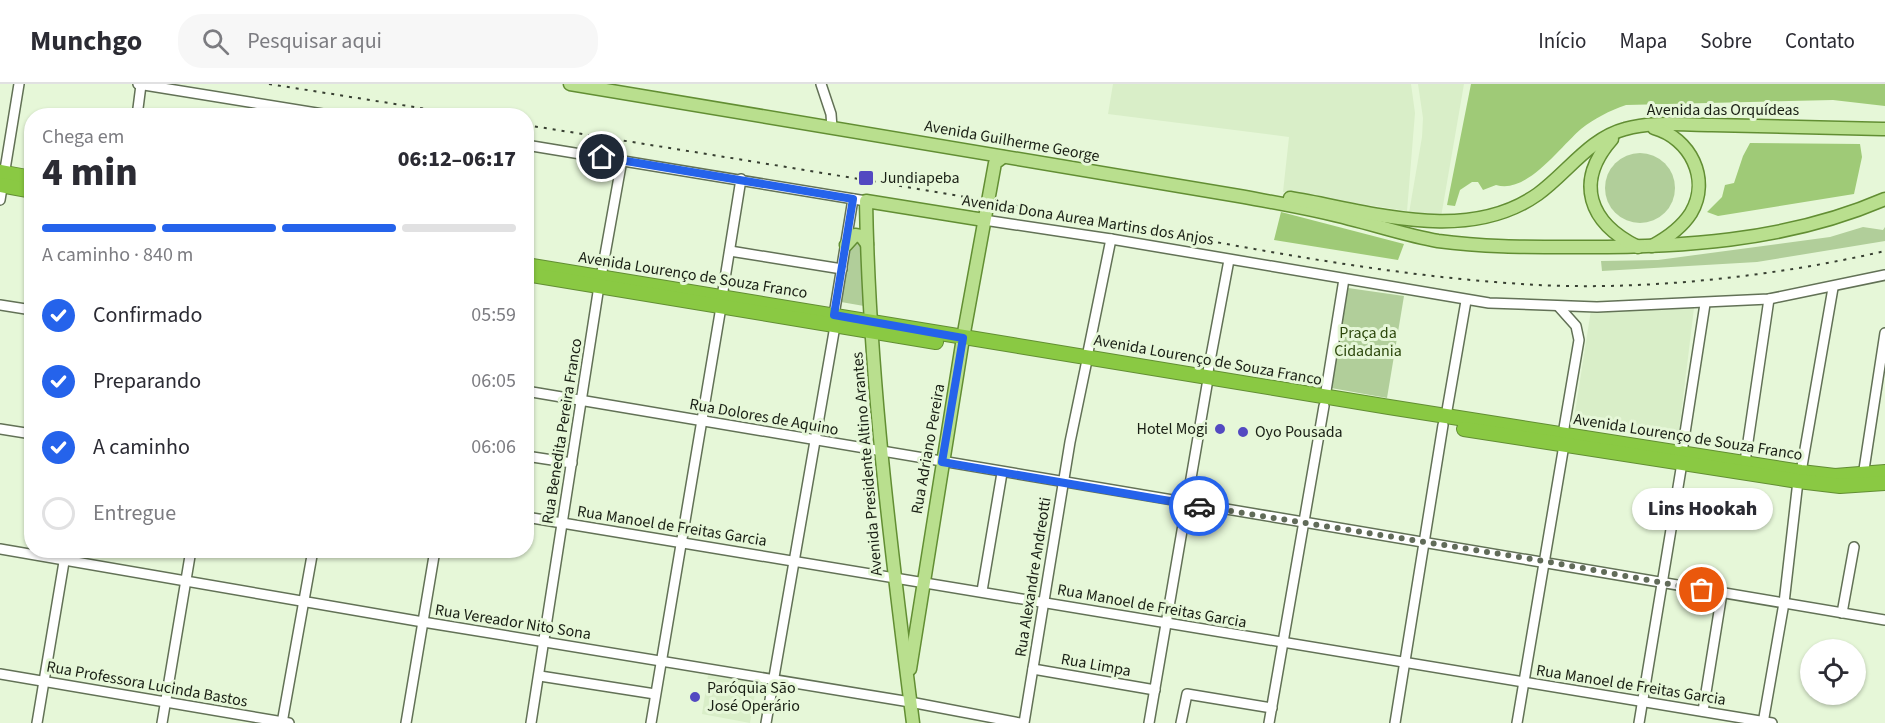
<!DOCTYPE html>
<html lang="pt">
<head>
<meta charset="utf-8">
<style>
  body { margin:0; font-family:"Source Sans 3",sans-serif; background:#f7f7f7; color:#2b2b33; height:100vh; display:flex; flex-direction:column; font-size:22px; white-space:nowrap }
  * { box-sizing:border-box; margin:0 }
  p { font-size:20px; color:#7c7c81 }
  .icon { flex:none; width:33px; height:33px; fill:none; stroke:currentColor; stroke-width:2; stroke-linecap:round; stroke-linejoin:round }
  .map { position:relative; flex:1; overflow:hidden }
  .side { position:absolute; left:24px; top:24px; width:510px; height:450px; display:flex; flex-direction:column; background:#fff; border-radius:24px; box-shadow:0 2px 4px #0004 }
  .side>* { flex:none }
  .tools { position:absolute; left:1800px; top:555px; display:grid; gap:12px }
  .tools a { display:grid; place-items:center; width:66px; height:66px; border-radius:50%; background:#fff; box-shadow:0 2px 4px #0004; font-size:30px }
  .pin { position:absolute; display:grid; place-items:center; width:51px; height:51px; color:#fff; margin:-26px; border:3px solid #fff; border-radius:50%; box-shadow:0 2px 6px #0007 }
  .courier { position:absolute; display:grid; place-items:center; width:60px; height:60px; margin:-30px; border:4px solid #2563eb; border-radius:50%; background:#fff; color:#222; box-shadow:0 2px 8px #0007 }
  .bubble { position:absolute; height:42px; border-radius:21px; background:#fff; box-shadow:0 2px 4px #0004; font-size:20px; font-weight:800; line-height:42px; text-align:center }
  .head em { font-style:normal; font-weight:800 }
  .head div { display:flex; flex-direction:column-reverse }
  .head { display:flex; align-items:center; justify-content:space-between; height:102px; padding:0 18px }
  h1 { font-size:39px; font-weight:800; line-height:45px }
  .bar { display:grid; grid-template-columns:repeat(4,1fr); gap:9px 6px; align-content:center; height:72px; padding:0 18px }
  .bar i { height:8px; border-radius:4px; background:#e1e1e2 }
  .bar .selected { background:#2563eb }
  .bar p { grid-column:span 4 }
  ol { padding:0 18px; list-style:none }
  li { display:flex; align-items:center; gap:18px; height:66px }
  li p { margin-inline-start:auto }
  li .icon { padding:6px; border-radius:50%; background:#2563eb; color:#fff; stroke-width:4 }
  li:last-child { color:#7c7c81 }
  li i { width:33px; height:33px; border:3px solid #e1e1e2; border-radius:50% }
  header { display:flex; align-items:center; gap:36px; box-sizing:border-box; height:84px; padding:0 30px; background:#fff; border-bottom:2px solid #e1e1e2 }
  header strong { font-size:28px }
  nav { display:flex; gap:33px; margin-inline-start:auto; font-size:21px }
  .search { width:420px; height:54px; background:#f7f7f7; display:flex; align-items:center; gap:15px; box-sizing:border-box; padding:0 21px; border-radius:24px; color:#7c7c81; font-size:22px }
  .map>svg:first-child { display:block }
  .built { fill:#d9eec8 }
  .green { fill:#b1ce9a }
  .forest { fill:#9fca77 }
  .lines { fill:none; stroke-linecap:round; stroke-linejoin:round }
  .minor-casing { stroke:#627156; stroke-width:12 }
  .major-casing { stroke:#628e33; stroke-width:15 }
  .highway-casing { stroke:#628e33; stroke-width:16 }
  .minor { stroke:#fff; stroke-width:9 }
  .major { stroke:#b9df8e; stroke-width:12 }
  .highway { stroke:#8ac943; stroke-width:14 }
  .rail { stroke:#373f31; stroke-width:2; stroke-dasharray:3 6; stroke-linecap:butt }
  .done { stroke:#616b59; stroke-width:6; stroke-dasharray:0 10.8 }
  .route { stroke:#2563eb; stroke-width:8 }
  .poi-dot { fill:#5349c1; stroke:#e6f7d8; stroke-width:2 }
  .labels { text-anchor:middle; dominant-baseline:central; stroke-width:6; stroke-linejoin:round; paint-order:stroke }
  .street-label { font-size:16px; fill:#191f14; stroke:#e6f7d8 }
  .poi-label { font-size:16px; fill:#191f14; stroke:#e6f7d8; text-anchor:start }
  .park-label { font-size:16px; fill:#2c470b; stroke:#e6f7d8 }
</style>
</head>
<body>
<header>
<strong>Munchgo</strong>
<div class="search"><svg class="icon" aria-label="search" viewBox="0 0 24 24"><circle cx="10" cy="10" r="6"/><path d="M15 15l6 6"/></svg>Pesquisar aqui</div>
<nav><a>Início</a><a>Mapa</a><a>Sobre</a><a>Contato</a></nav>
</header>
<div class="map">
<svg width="1885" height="639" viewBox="0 0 1885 639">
  <rect width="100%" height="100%" fill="#e6f7d8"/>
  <!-- built -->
  <g class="built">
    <path d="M1113,0h298l4,29 -8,98 -124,-19 6,-55 -181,-23z"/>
    <path d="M1418,0h46l-23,133 -32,-4 13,-76 1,-19z"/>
    <path d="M1694,224l-16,132 -105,-15 18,-115z"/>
    <path d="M708,591l49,7 -7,41 -48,-9z"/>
  </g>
  <!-- green -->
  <g class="green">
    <circle cx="1640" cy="104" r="35"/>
    <path d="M1863,143l20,3 2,-3v14l-128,21 -155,9 -1,-10 57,-1 172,-23z"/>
    <path d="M853,156l6,1 1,4 4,61 -23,-4 8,-54z"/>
    <path d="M1348,204l56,8 -17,102 -56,-10z"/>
  </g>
  <!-- forest -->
  <g class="forest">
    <path d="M1471,0h414v22l-52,-6 -207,5c-17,6 -31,13 -45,24 -21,18 -55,66 -85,56l-13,5 -5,-8h-6l-12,8 -5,16 -8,-1z"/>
    <path d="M1750,59l110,1 2,13 -8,37 -136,22 -11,-4 15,-15 3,-12 9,-2 9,-27z"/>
    <path d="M1281,128l123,32 -6,16 -124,-20z"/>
  </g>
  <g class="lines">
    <defs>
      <g id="minor">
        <path d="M138,0l197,32"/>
        <path d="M821,0l10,30 1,14"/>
        <path d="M137,32l4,-31"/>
        <path d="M526,61l340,56"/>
        <path d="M0,116l19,-116"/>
        <path d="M984,136l127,19 378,64 108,4 172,-8 116,-24"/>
        <path d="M730,167l112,18"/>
        <path d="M601,193l21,-117"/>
        <path d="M722,213l19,-118"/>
        <path d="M0,221l32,5"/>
        <path d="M1559,223l17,19 3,14 -16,94"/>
        <path d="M834,231l19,-116"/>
        <path d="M1087,273l24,-118"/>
        <path d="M1207,293l22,-117"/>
        <path d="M526,307l1359,229"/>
        <path d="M1325,313l19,-118"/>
        <path d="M1446,332l20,-115"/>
        <path d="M0,345l32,5"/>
        <path d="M1682,368l23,-148"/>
        <path d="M526,372l46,7"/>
        <path d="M1745,378l24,-163"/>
        <path d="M1801,388l32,-184"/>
        <path d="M1863,392l22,-143"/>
        <path d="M526,433l1246,206"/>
        <path d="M0,465l423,73 487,80 110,21"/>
        <path d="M982,507l20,-118"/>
        <path d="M1842,529l12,-66"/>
        <path d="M1033,585l122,21"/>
        <path d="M0,590l289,49"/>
        <path d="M540,592l115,18"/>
        <path d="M1703,627l19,-118"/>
        <path d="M37,639l29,-173"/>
        <path d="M162,639l29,-173"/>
        <path d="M282,639l31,-173"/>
        <path d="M406,639l29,-173"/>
        <path d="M531,639l68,-437"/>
        <path d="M651,639l70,-416"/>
        <path d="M766,639l69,-397"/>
        <path d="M1024,639l46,-281 16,-77"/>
        <path d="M1149,639l58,-338"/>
        <path d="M1181,639l6,-29 85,14"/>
        <path d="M1269,639l55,-317"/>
        <path d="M1395,639l48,-298"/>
        <path d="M1517,639l47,-278"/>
        <path d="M1639,639l43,-260"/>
        <path d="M1763,639l21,-120 14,-122"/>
      </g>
      <g id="major">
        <path d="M570,0l669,112c37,7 75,13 111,23 29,7 59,17 88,22 44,6 87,6 131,6 107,1 217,-5 316,-48"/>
        <path d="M1612,55c-38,43 -23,84 26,108"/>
        <path d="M1290,114c79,13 176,47 248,-4 29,-21 52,-56 87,-65 27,-8 59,-4 87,-4 57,1 115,3 173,4"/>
        <path d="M846,161l9,-10 6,1 6,8"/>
        <path d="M1652,162c15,-8 30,-19 39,-33 20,-34 -1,-75 -37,-85"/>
        <path d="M910,585l53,-331 32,-175 8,-6"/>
        <path d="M913,639c-22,-173 -44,-347 -47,-522l118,19"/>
      </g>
      <g id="highway">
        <path d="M0,88l32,6"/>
        <path d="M0,101l32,6"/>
        <path d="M526,181l863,142 412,65 34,4 50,-4"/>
        <path d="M526,190l410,68"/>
        <path d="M1464,345l334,52 42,5 45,-3"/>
      </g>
    </defs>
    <!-- minor casing -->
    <use href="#minor" class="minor-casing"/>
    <!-- major casing -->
    <use href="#major" class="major-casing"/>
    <!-- highway casing -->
    <use href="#highway" class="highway-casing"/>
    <!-- minor -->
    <use href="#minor" class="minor"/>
    <!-- major -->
    <use href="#major" class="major"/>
    <!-- highway -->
    <use href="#highway" class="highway"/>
    <!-- rail -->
    <g class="rail">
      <path d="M269,0l202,32"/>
      <path d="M463,25l41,7"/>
      <path d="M526,41c175,28 350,56 525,87 156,27 312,62 471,72 115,8 251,-7 363,-33"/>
    </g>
  </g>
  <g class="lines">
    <!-- done -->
    <path class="done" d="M1199,422l345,55 158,29"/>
    <!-- route -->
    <path class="route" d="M602,73l251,42 -19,116 129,23 -21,124 257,44"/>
  </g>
  <!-- markers -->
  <g class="poi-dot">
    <rect x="858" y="86" width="16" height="16" rx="3"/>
    <circle cx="1220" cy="345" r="6"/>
    <circle cx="1243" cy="348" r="6"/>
    <circle cx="695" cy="613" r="6"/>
  </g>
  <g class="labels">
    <!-- street labels -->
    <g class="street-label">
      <text x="1723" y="26">Avenida das Orquídeas</text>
      <text transform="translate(1012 57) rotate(10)">Avenida Guilherme George</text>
      <text transform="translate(1088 136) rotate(9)">Avenida Dona Aurea Martins dos Anjos</text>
      <text transform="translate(693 191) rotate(9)">Avenida Lourenço de Souza Franco</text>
      <text transform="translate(1208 276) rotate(10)">Avenida Lourenço de Souza Franco</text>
      <text transform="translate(764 333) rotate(10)">Rua Dolores de Aquino</text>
      <text transform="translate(562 347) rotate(-81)">Rua Benedita Pereira Franco</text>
      <text transform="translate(1688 353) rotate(9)">Avenida Lourenço de Souza Franco</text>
      <text transform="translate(928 365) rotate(-80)">Rua Adriano Pereira</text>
      <text transform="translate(867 380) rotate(-95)">Avenida Presidente Altino Arantes</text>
      <text transform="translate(672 442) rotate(9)">Rua Manoel de Freitas Garcia</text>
      <text transform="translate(1033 493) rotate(-81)">Rua Alexandre Andreotti</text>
      <text transform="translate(1152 522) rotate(10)">Rua Manoel de Freitas Garcia</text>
      <text transform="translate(513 538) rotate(9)">Rua Vereador Nito Sona</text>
      <text transform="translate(1096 581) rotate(10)">Rua Limpa</text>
      <text transform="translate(147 600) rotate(10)">Rua Professora Lucinda Bastos</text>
      <text transform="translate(1631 601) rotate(9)">Rua Manoel de Freitas Garcia</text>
    </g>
    <!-- poi labels -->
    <g class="poi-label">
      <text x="880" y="94">Jundiapeba</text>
      <text x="1208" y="345" text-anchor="end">Hotel Mogi</text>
      <text x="1255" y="348">Oyo Pousada</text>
      <text x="707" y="604">Paróquia São<tspan x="707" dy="18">José Operário</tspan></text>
    </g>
    <!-- park labels -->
    <g class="park-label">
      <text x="1368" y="249">Praça da<tspan x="1368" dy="18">Cidadania</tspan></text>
    </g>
  </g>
</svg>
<div class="tools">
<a><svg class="icon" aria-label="locate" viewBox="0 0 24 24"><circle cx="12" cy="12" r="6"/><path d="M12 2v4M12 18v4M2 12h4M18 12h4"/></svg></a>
</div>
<div class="pin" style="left:1702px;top:506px;background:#ea580c"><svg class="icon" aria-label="bag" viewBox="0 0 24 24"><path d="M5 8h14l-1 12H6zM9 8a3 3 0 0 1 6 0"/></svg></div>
<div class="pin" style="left:602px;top:73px;background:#1f2937"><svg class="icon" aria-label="home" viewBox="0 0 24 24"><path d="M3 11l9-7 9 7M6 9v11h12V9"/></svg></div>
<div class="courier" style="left:1199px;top:422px"><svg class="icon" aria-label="car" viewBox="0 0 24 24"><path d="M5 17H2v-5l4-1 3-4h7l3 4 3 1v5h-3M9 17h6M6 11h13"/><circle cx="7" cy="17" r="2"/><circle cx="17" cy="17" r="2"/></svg></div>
<div class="bubble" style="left:1632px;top:404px;width:141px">Lins Hookah</div>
<section class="side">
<div class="head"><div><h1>4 min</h1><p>Chega em</p></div><em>06:12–06:17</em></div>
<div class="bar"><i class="selected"></i><i class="selected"></i><i class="selected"></i><i></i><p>A caminho · 840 m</p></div>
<ol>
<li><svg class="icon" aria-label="check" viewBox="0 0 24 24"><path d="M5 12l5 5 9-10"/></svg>Confirmado<p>05:59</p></li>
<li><svg class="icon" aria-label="check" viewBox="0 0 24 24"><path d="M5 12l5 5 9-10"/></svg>Preparando<p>06:05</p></li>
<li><svg class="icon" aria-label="check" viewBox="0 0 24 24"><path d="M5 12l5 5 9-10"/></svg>A caminho<p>06:06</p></li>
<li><i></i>Entregue</li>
</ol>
</section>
</div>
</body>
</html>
